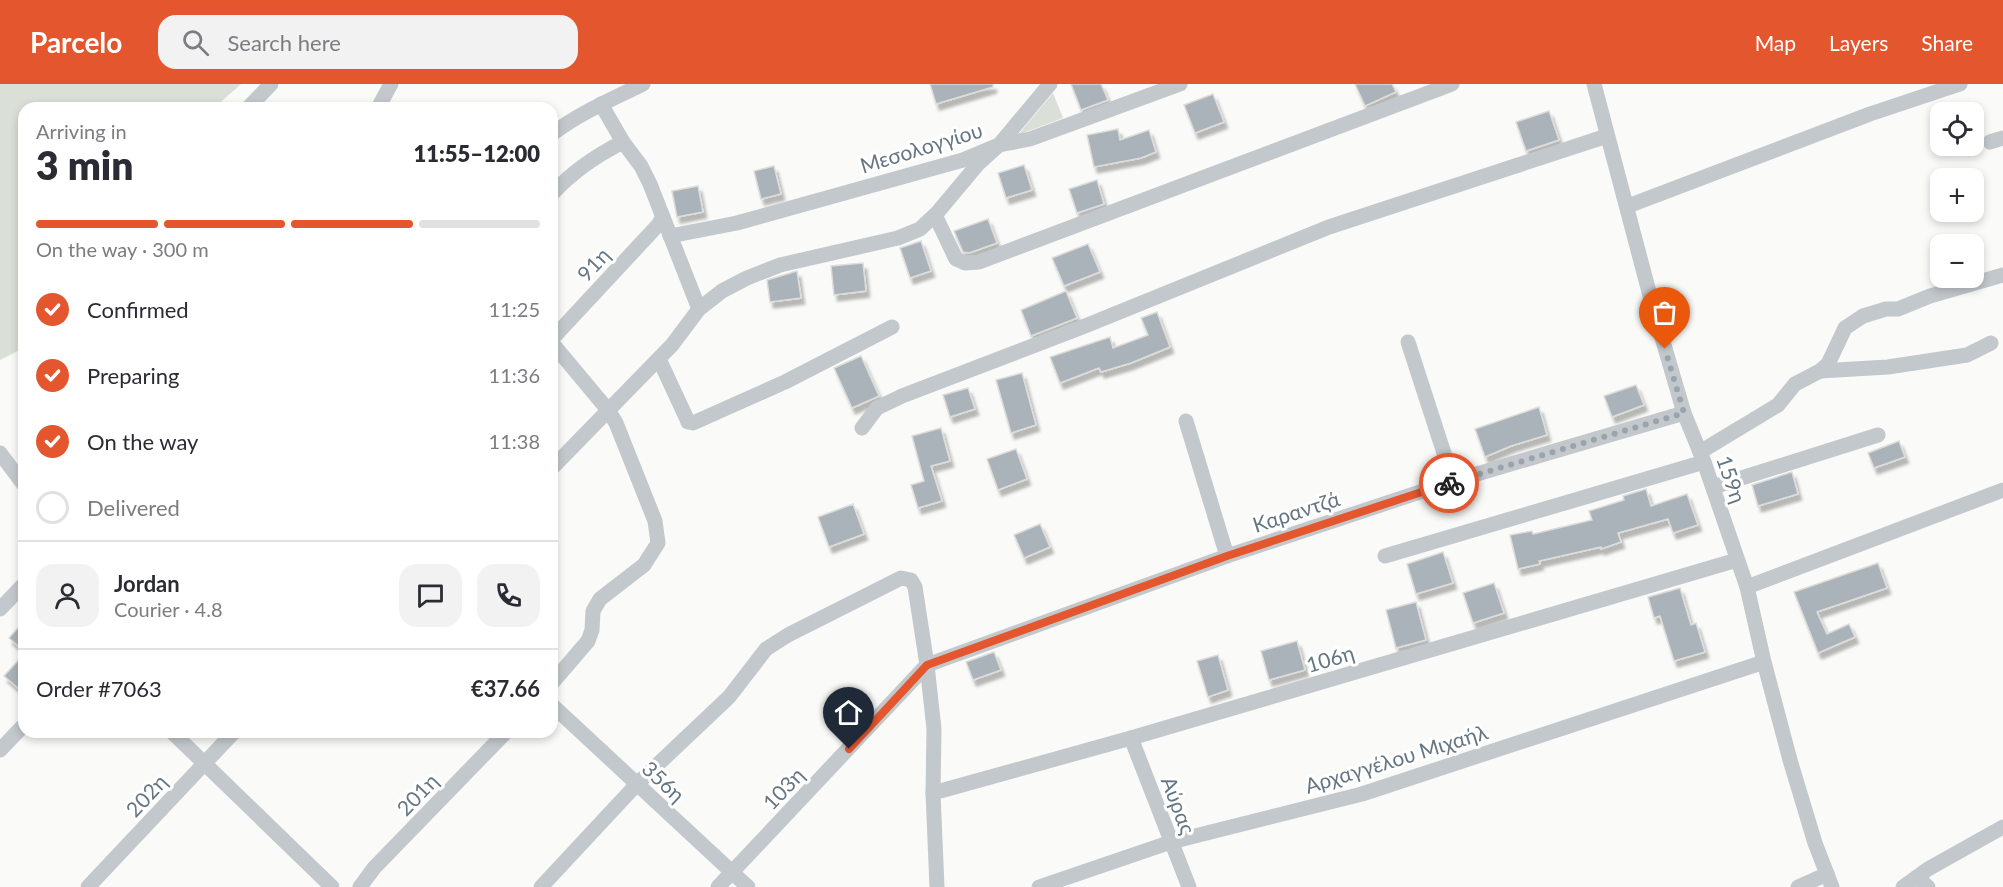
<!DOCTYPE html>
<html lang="en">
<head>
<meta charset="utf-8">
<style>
  body { margin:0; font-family:Lato,sans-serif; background:#f2f2f3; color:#2b2b33; height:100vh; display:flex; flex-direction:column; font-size:22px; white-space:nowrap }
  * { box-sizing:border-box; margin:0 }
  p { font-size:20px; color:#7c7c81 }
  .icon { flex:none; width:33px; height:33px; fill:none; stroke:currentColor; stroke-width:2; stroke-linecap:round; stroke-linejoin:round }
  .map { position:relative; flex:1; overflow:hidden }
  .side { position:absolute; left:18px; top:18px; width:540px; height:636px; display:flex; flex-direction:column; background:#fff; border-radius:18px; box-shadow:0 3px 9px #0003 }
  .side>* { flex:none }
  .buttons { position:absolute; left:1930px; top:18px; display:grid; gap:12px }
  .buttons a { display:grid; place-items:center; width:54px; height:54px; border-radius:12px; background:#fff; box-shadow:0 3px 9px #0003; font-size:30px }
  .pin { position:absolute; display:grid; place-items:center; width:51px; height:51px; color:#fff; margin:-62px -26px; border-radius:50% 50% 50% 0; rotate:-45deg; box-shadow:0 0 6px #0007 }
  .pin .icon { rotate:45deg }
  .courier { position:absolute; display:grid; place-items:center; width:60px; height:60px; margin:-30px; border:4px solid #e4572e; border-radius:50%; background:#fff; color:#222; box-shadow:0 2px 8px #0007 }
  .headline em { font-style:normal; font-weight:800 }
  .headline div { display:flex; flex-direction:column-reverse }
  .headline { display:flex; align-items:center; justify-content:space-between; height:102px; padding:0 18px }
  h1 { font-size:39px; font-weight:800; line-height:45px }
  .bar { display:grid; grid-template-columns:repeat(4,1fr); gap:9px 6px; align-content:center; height:72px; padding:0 18px }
  .bar i { height:8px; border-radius:4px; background:#e1e1e2 }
  .bar .on { background:#e4572e }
  .bar p { grid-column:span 4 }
  .line { display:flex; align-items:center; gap:15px; padding:0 18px; border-top:2px solid #e1e1e2 }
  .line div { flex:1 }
  .round { display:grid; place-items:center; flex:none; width:63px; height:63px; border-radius:18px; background:#f2f2f3 }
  ol { padding:0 18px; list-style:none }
  li { display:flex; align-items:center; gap:18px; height:66px }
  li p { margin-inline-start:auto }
  li .icon { padding:6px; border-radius:50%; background:#e4572e; color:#fff; stroke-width:4 }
  li:last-child { color:#7c7c81 }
  li i { width:33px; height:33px; border:3px solid #e1e1e2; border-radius:50% }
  header { display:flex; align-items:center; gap:36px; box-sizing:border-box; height:84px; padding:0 30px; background:#e4572e; color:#fff }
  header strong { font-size:28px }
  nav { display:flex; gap:33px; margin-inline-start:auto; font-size:21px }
  .search { width:420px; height:54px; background:#f2f2f3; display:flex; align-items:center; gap:15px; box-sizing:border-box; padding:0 21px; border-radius:18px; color:#7c7c81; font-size:22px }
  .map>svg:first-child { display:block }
  .green { fill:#dadfd7 }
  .building { fill:#aab3b9; stroke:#dcdcda; stroke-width:1.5; filter:url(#shadow) }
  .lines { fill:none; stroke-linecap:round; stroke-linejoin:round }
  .minor { stroke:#c3c8cc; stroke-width:15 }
  .done { stroke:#99a4ac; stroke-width:6; stroke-dasharray:0 10.8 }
  .route { stroke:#e4572e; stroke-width:8 }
  .labels { text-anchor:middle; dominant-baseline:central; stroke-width:6; stroke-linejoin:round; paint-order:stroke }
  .street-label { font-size:21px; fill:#657683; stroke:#fff }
</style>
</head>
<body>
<header>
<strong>Parcelo</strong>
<div class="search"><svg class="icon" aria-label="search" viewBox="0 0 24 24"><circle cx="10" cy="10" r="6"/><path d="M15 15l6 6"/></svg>Search here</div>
<nav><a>Map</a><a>Layers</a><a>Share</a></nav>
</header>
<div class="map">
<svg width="2003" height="803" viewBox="0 0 2003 803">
  <defs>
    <filter id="shadow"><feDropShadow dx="3.5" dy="6" stdDeviation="1.5" flood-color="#0004"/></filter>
  </defs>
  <rect width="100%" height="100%" fill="#fafaf8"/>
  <!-- green -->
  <g class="green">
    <path d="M0,0h241l-27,24h-190v240l-24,12z"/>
    <path d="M1053,9l10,25 -45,17z"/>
  </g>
  <!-- building -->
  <g class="building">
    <path d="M930,0h63v3l-57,17z"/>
    <path d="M1071,0h30l7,16 -27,10z"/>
    <path d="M1355,0h37l4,8 -31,14z"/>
    <path d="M1213,10l11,28 -29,11 -11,-28z"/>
    <path d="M1549,27l10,29 -33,11 -10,-29z"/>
    <path d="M1118,45l2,11 29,-10 7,22 -15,6 -47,9 -7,-32z"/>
    <path d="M1024,81l8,25 -26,8 -8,-25z"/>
    <path d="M774,82l7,28 -20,5 -7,-28z"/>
    <path d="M1097,96l7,24 -27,9 -8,-24z"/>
    <path d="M698,102l5,26 -26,5 -5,-26z"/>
    <path d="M988,135l9,24 -28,10 -6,-1 -9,-21z"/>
    <path d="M921,157l10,30 -21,7 -10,-30z"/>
    <path d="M1088,160l12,28 -36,14 -12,-28z"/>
    <path d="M863,179l3,28 -32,4 -3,-29z"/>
    <path d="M797,187l4,27 -31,4 -3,-22z"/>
    <path d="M1066,207l11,27 -46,18 -10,-26z"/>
    <path d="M1157,228l13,35 -39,16 -30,9 -2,-4 -39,15 -10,-26 60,-20 3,11 35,-13 -7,-17z"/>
    <path d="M861,272l18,40 -27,12 -18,-40z"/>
    <path d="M1022,289l14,52 -25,8 -15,-53z"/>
    <path d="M1636,301l8,20 -32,12 -8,-21z"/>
    <path d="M968,304l7,21 -25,8 -7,-22z"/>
    <path d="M1539,323l8,28 -36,11 -26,11 -10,-28z"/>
    <path d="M941,344l9,33 -19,5 11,35 -24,7 -7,-23 13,-4 -12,-45z"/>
    <path d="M1899,357l6,16 -31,11 -6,-15z"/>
    <path d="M1016,365l11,30 -29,11 -11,-31z"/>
    <path d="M1792,388l6,22 -40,12 -6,-21z"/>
    <path d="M1646,405l5,17 36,-12 11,31 -25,8 -5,-14 -50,14 3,9 -20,7v-2l-62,14 1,3 -22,5 -8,-34 22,-4 1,3 59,-14 -3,-9 35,-11 -1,-4z"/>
    <path d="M853,420l11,30 -35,13 -11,-30z"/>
    <path d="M1040,440l10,23 -26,11 -10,-23z"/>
    <path d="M1443,468l10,31 -37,11 -9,-30z"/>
    <path d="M1878,479l9,25 -70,24 10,22 22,-10 6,13 -37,16 -24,-61z"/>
    <path d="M1494,499l10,30 -31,10 -10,-30z"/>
    <path d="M1680,504l11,37 5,-2 9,29 -31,9 -14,-45 -6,2 -6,-21z"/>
    <path d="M1416,518l10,38 -30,8 -10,-38z"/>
    <path d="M24,537v30l-15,-13z"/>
    <path d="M1297,557l8,29 -36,10 -8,-29z"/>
    <path d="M994,568l7,18 -28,10 -7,-18z"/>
    <path d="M24,570v29l-5,6 -15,-13z"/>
    <path d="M1218,571l10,35 -20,7 -11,-36z"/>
  </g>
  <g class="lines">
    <!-- minor -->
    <g class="minor">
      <path d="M1594,0l59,223 31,106 20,49 43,125 17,75 26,98 25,83 17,44"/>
      <path d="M601,20l22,38 18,24 9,18 49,125"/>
      <path d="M248,24l23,-24"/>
      <path d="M378,24l13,-24"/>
      <path d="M552,50c28,-21 60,-35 91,-50"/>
      <path d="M1990,58l13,-4"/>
      <path d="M552,110c20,-22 45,-39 71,-52"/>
      <path d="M1628,122l242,-92 90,-30"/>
      <path d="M935,131l21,44 9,4 14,-1 473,-178"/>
      <path d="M670,152l67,-13 226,-63 36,-15 31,-6 150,-55"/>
      <path d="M552,255l106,-114 5,-8"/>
      <path d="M1408,258l45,139"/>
      <path d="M552,259l56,67 8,13 39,98 3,22 -14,22 -44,34 -7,12 -1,19 -4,11 -36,42"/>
      <path d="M659,275l26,56 3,7 5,1 92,-41 107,-55"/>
      <path d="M1820,287l68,-4 79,-12 24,-12"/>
      <path d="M1186,337l41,135"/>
      <path d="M862,344l15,-20 25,-12 183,-70 244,-99 278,-91"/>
      <path d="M1700,368l78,-47 17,-21 25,-13 8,-7 17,-36 18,-12 23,-7h12l32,-13 73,-21"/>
      <path d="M0,369l24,32"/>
      <path d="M552,384l120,-123 27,-36 23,-18 25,-13 33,-13 118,-27 22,-9 17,-16 41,-49 21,-19 51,-61"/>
      <path d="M1713,403l165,-52"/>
      <path d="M1385,472l319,-94"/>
      <path d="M1747,503l256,-97"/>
      <path d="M0,525l24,-25"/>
      <path d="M552,621l196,182"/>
      <path d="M172,648l160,155"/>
      <path d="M1131,654l58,149"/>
      <path d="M0,666l24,-25"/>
      <path d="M933,709l198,-55 606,-178"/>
      <path d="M1917,793l11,10"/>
      <path d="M88,803l146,-155"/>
      <path d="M360,803l14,-19 132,-136"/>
      <path d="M541,803l96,-103 92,-87 37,-48 22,-14 113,-57 10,2 4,7 12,78 7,64 -1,64 4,94"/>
      <path d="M718,803l209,-222 300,-109 226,-75 231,-68"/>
      <path d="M1039,803l132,-45 191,-48 402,-132"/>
      <path d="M1798,803l29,-13"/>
      <path d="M1903,803l25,-18 75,-42"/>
    </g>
  </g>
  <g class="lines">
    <!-- done -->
    <path class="done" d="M1449,399l235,-70 -19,-64"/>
    <!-- route -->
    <path class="route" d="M849,665l78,-84 300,-109 222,-73"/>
  </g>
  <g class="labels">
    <!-- street labels -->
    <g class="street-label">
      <text transform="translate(921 63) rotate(-17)">Μεσολογγίου</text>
      <text transform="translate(593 180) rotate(-47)">91η</text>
      <text transform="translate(1732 395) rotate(71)">159η</text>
      <text transform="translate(1296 427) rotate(-18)">Καραντζά</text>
      <text transform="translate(1330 574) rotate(-16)">106η</text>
      <text transform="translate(1396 674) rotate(-17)">Αρχαγγέλου Μιχαήλ</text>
      <text transform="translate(664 697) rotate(43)">356η</text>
      <text transform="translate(783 704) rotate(-46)">103η</text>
      <text transform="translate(417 710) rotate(-46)">201η</text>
      <text transform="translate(146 711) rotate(-47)">202η</text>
      <text transform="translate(1179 721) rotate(69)">Αύρας</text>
    </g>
  </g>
</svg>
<div class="buttons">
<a><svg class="icon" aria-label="locate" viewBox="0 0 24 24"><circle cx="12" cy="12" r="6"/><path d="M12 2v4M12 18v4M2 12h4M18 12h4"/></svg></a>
<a>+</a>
<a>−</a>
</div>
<div class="pin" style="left:1665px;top:265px;background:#ea580c"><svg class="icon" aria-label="bag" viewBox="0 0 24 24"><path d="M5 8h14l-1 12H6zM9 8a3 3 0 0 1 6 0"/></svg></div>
<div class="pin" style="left:849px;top:665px;background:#1f2937"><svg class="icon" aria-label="home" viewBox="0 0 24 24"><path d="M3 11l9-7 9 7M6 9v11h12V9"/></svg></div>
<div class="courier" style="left:1449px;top:399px"><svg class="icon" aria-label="bike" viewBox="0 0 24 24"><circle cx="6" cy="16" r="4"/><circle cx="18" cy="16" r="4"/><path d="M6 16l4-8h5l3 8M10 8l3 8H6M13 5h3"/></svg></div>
<section class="side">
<div class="headline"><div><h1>3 min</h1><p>Arriving in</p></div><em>11:55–12:00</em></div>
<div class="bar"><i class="on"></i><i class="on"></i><i class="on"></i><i></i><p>On the way · 300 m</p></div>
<ol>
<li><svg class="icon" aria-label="check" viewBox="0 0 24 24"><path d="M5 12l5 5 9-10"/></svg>Confirmed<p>11:25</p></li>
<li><svg class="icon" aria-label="check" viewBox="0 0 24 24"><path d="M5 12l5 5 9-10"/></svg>Preparing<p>11:36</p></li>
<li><svg class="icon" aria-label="check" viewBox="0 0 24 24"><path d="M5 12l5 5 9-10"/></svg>On the way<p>11:38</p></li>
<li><i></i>Delivered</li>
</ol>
<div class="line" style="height:108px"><a class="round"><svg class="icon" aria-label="person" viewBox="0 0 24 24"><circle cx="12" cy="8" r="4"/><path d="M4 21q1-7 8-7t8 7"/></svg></a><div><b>Jordan</b><p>Courier · 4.8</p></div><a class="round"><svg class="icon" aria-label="chat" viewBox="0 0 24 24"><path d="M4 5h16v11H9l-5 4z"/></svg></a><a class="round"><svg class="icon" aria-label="phone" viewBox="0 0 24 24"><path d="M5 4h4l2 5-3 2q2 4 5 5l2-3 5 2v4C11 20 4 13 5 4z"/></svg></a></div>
<div class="line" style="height:78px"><div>Order #7063</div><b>€37.66</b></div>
</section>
</div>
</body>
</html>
